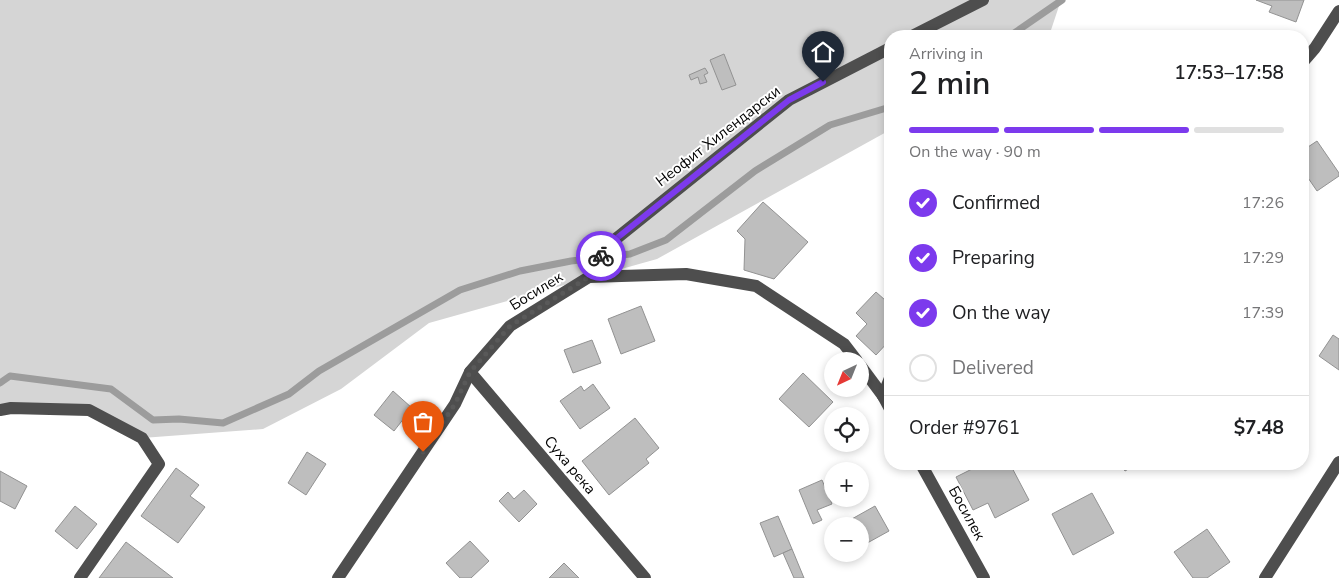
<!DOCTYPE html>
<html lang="en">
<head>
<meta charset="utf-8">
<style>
  body { margin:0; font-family:"Nunito Sans",sans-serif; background:#f6f6f6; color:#202124; height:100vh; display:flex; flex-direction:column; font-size:19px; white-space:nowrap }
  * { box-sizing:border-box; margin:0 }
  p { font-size:16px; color:#757577 }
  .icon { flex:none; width:28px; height:28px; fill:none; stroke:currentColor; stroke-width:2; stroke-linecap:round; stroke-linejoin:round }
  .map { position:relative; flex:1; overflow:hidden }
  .drawer { position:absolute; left:884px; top:30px; width:425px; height:440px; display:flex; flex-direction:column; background:#fff; border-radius:20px; box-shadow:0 2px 8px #0003 }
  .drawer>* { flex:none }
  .needle { width:32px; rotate:223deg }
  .fabs { position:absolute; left:824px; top:352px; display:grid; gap:10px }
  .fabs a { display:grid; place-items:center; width:45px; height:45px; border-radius:50%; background:#fff; box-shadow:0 2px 8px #0003; font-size:25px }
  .pin { position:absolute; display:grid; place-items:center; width:42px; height:42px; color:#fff; margin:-51px -21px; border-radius:50% 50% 50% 0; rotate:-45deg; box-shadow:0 0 5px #0007 }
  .pin .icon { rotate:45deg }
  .courier { position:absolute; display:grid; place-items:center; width:50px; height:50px; margin:-25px; border:4px solid #7c3aed; border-radius:50%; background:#fff; color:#222; box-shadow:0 1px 6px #0007 }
  .overview em { font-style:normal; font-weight:600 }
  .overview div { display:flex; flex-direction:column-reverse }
  .overview { display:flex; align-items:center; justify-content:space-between; height:85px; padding:0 25px }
  h1 { font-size:32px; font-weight:600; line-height:38px }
  .bar { display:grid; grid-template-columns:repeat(4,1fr); gap:8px 5px; align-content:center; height:60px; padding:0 25px }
  .bar i { height:6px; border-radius:4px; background:#e0e0e0 }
  .bar .on { background:#7c3aed }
  .bar p { grid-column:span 4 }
  .line { display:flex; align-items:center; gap:12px; padding:0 25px; border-top:1px solid #e0e0e0 }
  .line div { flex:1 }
  ol { padding:0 25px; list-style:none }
  li { display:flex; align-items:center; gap:15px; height:55px }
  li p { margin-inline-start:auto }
  li .icon { padding:5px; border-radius:50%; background:#7c3aed; color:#fff; stroke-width:4 }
  li:last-child { color:#757577 }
  li i { width:28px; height:28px; border:2px solid #e0e0e0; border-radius:50% }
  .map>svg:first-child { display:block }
  .green { fill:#d5d5d5 }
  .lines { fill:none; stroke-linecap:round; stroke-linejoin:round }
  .stream { stroke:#9c9c9c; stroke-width:7 }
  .building { fill:#bebebe; stroke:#929292 }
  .minor { stroke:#4e4e4e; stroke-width:12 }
  .done { stroke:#595959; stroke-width:5; stroke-dasharray:0 9 }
  .route { stroke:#7c3aed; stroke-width:6 }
  .labels { text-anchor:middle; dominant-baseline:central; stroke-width:4; stroke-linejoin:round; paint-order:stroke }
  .street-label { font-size:15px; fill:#000; stroke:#fff }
</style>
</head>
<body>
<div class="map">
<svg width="1339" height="578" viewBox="0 0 1339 578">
  <rect width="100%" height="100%" fill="#fff"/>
  <!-- green -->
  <path class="green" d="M0,0h1061l-12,36h-159v94l-233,129 -228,64 -88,66 -78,40 -121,9 -53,-28h-89z"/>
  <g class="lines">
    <!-- stream -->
    <g class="stream">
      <path d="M1010,36l52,-36"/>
      <path d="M0,383l10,-7 101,13 42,31 26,-1 44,4 66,-29 30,-23 141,-81 60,-19 51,-10 59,-7 36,-14 89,-69 75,-46 60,-18"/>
    </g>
  </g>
  <!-- building -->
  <g class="building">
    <path d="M1256,0h48l-8,22 -27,-10 3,-6z"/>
    <path d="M724,54l12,31 -14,5 -12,-30z"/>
    <path d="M705,68l3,5 -4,2 3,7 -7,2 -2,-7 -7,3 -2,-5z"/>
    <path d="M1317,141l22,32v3l-22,15 -15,-22v-18z"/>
    <path d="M763,202l45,40 -34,37 -30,-9 1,-31 -8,-8z"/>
    <path d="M876,292l9,8 5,-6v46l-14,15 -20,-19 11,-12 -11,-11z"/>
    <path d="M641,306l14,35 -34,13 -13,-35z"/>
    <path d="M1333,335l6,4v31l-20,-14z"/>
    <path d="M592,340l9,23 -28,10 -9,-23z"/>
    <path d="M803,373l30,29 -24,25 -30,-28z"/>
    <path d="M593,384l17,24 -30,21 -20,-28 21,-15 3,5z"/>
    <path d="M393,391l19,17 -18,23 -20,-16z"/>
    <path d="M635,418l24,30 -13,11 3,4 -40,32 -27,-34z"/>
    <path d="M307,452l19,12 -20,31 -18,-12z"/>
    <path d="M982,464h28l19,36 -34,18 -7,-15 -15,7 -17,-33z"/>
    <path d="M1120,464h17l-12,7z"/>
    <path d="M176,468l23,17 -9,11 15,11 -27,36 -37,-27z"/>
    <path d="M0,471l27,15 -12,23 -15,-8z"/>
    <path d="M822,480l10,24 -15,6 5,10 -9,4 -14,-34z"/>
    <path d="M524,490l13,14 -18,18 -20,-21 9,-9 6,7z"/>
    <path d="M1092,493l22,40 -41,22 -21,-41z"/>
    <path d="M75,506l22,18 -20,25 -22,-18z"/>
    <path d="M875,506l14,25 -29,16v-21h-6l-4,-6z"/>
    <path d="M778,516l14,33 -18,8 -14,-34z"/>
    <path d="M1207,529l23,33 -23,16h-14l-19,-26z"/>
    <path d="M470,541l19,20 -18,17h-11l-14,-15z"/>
    <path d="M126,542l47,36h-74z"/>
    <path d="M792,549l12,29h-10l-11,-25z"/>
    <path d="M564,563l15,15h-30z"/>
  </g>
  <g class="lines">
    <!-- minor -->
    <g class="minor">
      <path d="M912,36l71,-36"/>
      <path d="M1302,63l13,-15 24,-37"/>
      <path d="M589,277l18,-31 182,-146 101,-52"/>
      <path d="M860,365l23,31 7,13"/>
      <path d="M470,372l175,206"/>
      <path d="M883,396l7,-18"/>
      <path d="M0,410l11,-2 78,2 53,28 17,26 -79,114"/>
      <path d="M921,464l63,114"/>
      <path d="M338,578l117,-174 15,-32 40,-46 79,-49 97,-3 70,12 88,58 13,17"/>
      <path d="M1265,578l74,-116"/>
    </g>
  </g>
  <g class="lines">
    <!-- done -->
    <path class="done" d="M423,452l32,-48 15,-32 40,-46 79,-49 12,-21"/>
    <!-- route -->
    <path class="route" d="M601,256l6,-10 182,-146 34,-18"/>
  </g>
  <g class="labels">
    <!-- street labels -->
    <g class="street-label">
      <text transform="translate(718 136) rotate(-38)">Неофит Хилендарски</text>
      <text transform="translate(536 291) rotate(-32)">Босилек</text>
      <text transform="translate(570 465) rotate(50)">Суха река</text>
      <text transform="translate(967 513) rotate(61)">Босилек</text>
    </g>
  </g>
</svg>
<div class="fabs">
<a><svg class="needle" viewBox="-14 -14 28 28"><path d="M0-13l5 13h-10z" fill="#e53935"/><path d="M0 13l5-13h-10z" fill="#757577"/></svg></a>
<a><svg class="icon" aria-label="locate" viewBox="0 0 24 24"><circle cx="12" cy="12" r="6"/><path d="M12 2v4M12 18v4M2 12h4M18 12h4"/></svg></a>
<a>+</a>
<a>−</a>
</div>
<div class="pin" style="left:423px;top:452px;background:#ea580c"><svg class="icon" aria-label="bag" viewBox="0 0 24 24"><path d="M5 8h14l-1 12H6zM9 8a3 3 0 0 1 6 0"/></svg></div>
<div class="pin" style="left:823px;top:82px;background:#1f2937"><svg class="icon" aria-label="home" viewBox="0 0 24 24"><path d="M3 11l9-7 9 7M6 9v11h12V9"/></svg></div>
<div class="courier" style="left:601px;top:256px"><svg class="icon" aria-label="bike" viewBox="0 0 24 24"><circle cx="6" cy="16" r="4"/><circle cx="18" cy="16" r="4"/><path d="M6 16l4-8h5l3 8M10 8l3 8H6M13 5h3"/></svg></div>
<section class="drawer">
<div class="overview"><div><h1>2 min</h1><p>Arriving in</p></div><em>17:53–17:58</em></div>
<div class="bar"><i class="on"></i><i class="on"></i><i class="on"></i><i></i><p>On the way · 90 m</p></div>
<ol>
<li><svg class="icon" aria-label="check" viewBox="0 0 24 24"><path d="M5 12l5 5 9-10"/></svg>Confirmed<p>17:26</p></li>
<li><svg class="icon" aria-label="check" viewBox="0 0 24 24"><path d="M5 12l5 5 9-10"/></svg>Preparing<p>17:29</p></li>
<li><svg class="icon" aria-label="check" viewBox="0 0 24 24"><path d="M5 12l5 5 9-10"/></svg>On the way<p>17:39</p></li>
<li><i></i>Delivered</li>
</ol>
<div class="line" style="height:65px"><div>Order #9761</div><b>$7.48</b></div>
</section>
</div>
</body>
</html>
